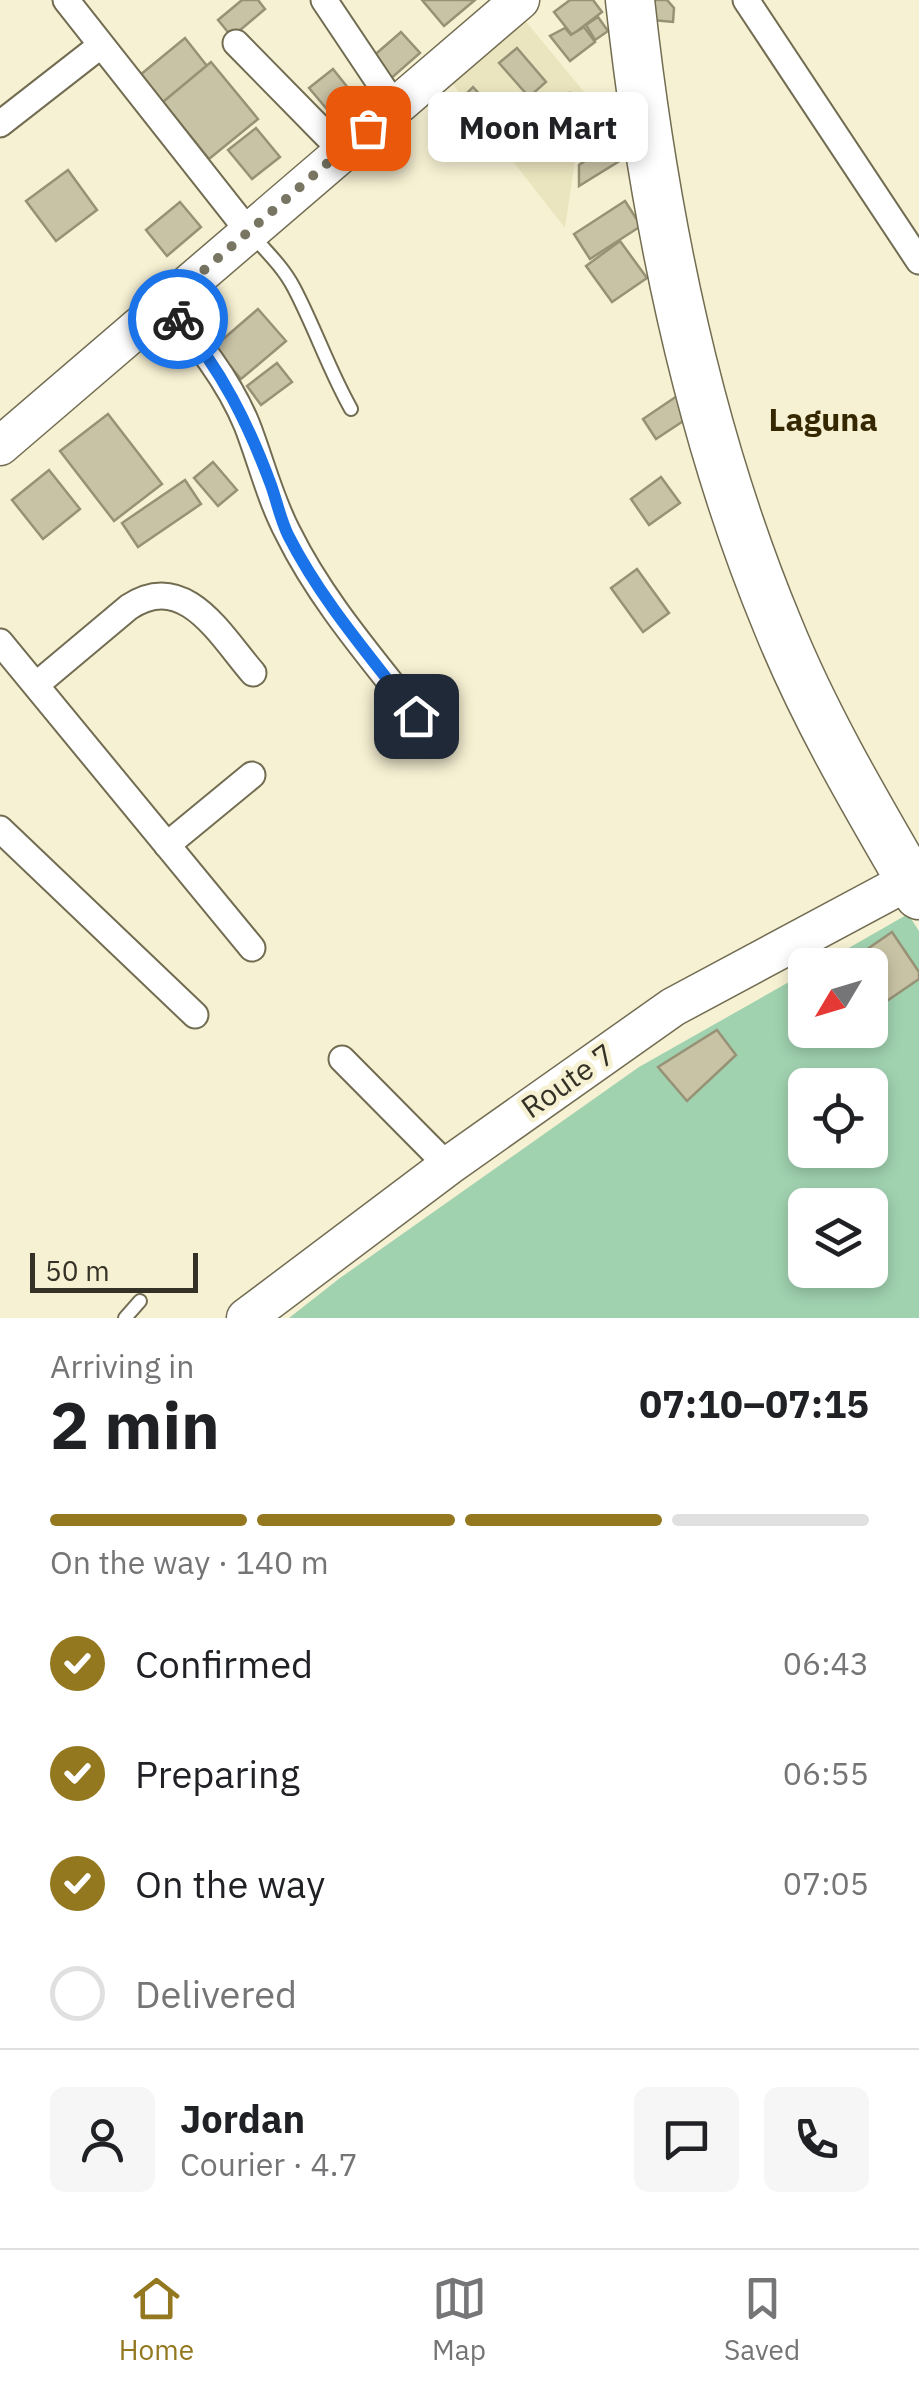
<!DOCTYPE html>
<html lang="en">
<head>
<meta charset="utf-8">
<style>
  body { margin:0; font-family:"IBM Plex Sans",sans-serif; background:#f6f6f6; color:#202124; height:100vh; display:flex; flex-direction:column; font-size:38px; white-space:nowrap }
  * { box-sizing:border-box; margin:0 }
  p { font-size:32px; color:#757577 }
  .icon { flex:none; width:55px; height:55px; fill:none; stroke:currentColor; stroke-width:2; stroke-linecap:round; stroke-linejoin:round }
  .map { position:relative; height:1318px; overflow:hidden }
  .panel { display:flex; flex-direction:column; background:#fff; flex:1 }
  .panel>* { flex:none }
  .needle { width:65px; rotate:232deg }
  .controls { position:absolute; left:788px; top:948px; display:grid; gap:20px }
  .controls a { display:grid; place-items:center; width:100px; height:100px; border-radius:15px; background:#fff; box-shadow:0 5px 15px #0003; font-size:50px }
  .scale { position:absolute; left:30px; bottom:25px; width:168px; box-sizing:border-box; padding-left:10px; border:5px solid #343226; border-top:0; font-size:28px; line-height:35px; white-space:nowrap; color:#343226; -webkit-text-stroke:8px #f7f1d3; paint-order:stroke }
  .pin { position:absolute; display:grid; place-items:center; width:85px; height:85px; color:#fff; margin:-42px; border-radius:20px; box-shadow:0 5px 15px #0006 }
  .courier { position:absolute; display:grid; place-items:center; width:100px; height:100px; margin:-50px; border:8px solid #1a73e8; border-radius:50%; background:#fff; color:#222; box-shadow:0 2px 12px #0007 }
  .bubble { position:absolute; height:70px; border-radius:15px; background:#fff; box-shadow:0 5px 15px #0003; font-size:32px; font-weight:700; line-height:70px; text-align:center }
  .head em { font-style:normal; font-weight:700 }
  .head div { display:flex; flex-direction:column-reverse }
  .head { display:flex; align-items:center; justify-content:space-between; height:170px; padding:0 50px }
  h1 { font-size:65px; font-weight:700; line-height:75px }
  .bar { display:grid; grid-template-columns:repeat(4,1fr); gap:15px 10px; align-content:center; height:120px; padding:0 50px }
  .bar i { height:12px; border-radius:8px; background:#e0e0e0 }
  .bar .active { background:#94781f }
  .bar p { grid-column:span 4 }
  .line { display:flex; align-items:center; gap:25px; padding:0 50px; border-top:2px solid #e0e0e0 }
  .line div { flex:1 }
  .round { display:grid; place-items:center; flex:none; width:105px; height:105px; border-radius:15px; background:#f6f6f6 }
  ol { padding:0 50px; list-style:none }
  li { display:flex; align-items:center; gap:30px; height:110px }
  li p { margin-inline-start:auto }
  li .icon { padding:10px; border-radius:50%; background:#94781f; color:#fff; stroke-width:4 }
  li:last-child { color:#757577 }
  li i { width:55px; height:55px; border:5px solid #e0e0e0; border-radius:50% }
  .menu { display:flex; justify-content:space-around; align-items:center; height:140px; border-top:2px solid #e0e0e0; background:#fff; font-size:28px; color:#757577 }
  .menu a { display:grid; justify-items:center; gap:5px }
  .menu .active { color:#94781f }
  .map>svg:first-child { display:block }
  .built { fill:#ebe5bf }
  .green { fill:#a0d2b0; fill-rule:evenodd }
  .building { fill:#c9c3a6; stroke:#979276; stroke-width:2.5 }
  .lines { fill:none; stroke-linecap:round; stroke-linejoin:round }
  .lane-casing { stroke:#726d52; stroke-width:16 }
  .street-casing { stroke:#726d52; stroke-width:29 }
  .secondary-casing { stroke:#726d52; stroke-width:41 }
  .highway-casing { stroke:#726d52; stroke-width:51 }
  .lane { stroke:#fff; stroke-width:12 }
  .street { stroke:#fff; stroke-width:25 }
  .secondary { stroke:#fff; stroke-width:38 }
  .highway { stroke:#fff; stroke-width:48 }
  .done { stroke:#787563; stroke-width:10; stroke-dasharray:0 18 }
  .route { stroke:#1a73e8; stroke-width:12 }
  .labels { text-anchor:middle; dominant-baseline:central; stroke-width:9; stroke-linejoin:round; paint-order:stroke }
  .street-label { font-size:30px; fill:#343226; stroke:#f7f1d3 }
  .neighbourhood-label { font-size:32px; font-weight:bold; fill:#352700; stroke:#f7f1d3 }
</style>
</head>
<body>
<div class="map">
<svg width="919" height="1318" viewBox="0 0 919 1318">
  <rect width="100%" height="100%" fill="#f7f1d3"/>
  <!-- built -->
  <path class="built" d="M523,18l62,75 -20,135 -117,-150z"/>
  <!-- green -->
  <path class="green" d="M908,914l11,17v387h-630l51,-40 299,-211 166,-94v57h65v-65h-51zM805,1085h65v65h-65zM805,1205h65v65h-65z"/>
  <!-- building -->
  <g class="building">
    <path d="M242,0h16l7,9 -33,28 -14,-17z"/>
    <path d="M422,0h53l-31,26z"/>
    <path d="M570,0h23l9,12 -30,23 -18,-23z"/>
    <path d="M651,0h16l7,8 -1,14 -20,-2z"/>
    <path d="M598,17l10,14 -13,9 -9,-15z"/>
    <path d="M584,27l11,15 -25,19 -20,-25 15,-8 6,7z"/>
    <path d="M401,32l19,21 -32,28 -18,-22z"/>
    <path d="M185,38l22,28 -51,42 -22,-28z"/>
    <path d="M517,48l29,34 -17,15 -30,-34z"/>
    <path d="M211,62l47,57 -49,40 -46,-57z"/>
    <path d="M333,69l27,34 -23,18 -28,-33z"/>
    <path d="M473,87l11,12 -10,9 -10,-12z"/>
    <path d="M570,93l13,2 -6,49 -14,-1z"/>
    <path d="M495,95l29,38 -19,14 -29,-37z"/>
    <path d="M256,128l24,29 -28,22 -24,-29z"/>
    <path d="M623,135l11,17 -55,34v-21z"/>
    <path d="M68,170l29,40 -41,31 -30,-40z"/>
    <path d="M625,201l16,25 -51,33 -16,-25z"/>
    <path d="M180,202l21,25 -34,29 -21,-26z"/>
    <path d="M620,241l27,37 -35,24 -26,-36z"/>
    <path d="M258,309l28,32 -45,38 -27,-32z"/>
    <path d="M277,363l15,19 -31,23 -14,-19z"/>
    <path d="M683,392l14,20 -41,27 -13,-20z"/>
    <path d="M108,414l54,70 -48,37 -54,-70z"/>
    <path d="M213,462l24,28 -19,16 -24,-28z"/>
    <path d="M49,470l31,39 -37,30 -31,-39z"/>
    <path d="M661,477l19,26 -31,22 -18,-26z"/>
    <path d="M185,480l16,24 -63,43 -16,-24z"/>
    <path d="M637,569l32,44 -26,19 -32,-44z"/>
    <path d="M892,932l27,40v7l-41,28 -8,-12v-30l-23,-2z"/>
    <path d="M717,1030l19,25 -49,46 -29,-34z"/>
  </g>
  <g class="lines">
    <defs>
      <g id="lane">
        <path d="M250,233c16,18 33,34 44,55 21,40 35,82 57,121"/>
        <path d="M125,1318l15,-17"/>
      </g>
      <g id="street">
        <path d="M66,0l183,232"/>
        <path d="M324,0l71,106"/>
        <path d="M746,0l173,261"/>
        <path d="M236,43l106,108"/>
        <path d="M0,124l100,-78"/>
        <path d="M165,304c33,38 63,75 82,121 14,36 23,74 41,108 33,67 83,124 129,183"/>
        <path d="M0,642l252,306"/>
        <path d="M36,685l93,-78c56,-37 91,28 124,66"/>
        <path d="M0,829l195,186"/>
        <path d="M167,845l85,-70"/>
        <path d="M342,1059l106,107"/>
      </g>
      <g id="secondary">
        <path d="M0,446l520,-446"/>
        <path d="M246,1318l202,-152 225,-159 237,-127"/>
      </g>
      <path id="highway" d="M630,0c23,212 66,429 148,626 38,94 90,181 141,269"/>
    </defs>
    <!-- lane casing -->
    <use href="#lane" class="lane-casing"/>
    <!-- street casing -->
    <use href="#street" class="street-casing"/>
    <!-- secondary casing -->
    <use href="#secondary" class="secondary-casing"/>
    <!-- highway casing -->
    <use href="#highway" class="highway-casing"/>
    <!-- lane -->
    <use href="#lane" class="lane"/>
    <!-- street -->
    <use href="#street" class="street"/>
    <!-- secondary -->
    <use href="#secondary" class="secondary"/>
    <!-- highway -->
    <use href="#highway" class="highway"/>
  </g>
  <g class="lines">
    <!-- done -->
    <path class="done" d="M178,319l-13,-15 203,-176"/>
    <!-- route -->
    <path class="route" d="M178,319c43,50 70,104 93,166 6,17 9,33 17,50 34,67 83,122 128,181"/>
  </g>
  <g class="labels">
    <!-- street labels -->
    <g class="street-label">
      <text transform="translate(567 1080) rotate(-35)">Route 7</text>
    </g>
    <!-- neighbourhood labels -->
    <g class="neighbourhood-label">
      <text x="823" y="419">Laguna</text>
    </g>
  </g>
</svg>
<div class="controls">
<a><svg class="needle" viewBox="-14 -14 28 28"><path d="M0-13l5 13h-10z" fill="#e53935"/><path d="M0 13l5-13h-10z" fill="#757577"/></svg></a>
<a><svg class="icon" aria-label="locate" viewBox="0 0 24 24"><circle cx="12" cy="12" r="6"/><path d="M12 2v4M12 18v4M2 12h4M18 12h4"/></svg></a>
<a><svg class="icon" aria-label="layers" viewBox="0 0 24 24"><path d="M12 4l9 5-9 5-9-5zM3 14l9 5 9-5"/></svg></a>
</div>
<div class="scale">50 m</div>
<div class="pin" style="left:368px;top:128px;background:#ea580c"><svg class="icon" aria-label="bag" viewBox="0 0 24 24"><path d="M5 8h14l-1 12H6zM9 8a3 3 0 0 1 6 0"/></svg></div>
<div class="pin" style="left:416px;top:716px;background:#1f2937"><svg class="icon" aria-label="home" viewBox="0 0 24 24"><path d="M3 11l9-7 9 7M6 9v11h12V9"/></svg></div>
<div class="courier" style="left:178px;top:319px"><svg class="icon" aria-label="bike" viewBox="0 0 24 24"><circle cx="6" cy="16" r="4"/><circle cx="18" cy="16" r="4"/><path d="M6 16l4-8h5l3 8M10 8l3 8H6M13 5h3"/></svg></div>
<div class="bubble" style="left:428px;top:92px;width:220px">Moon Mart</div>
</div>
<section class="panel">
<div class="head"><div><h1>2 min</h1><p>Arriving in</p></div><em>07:10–07:15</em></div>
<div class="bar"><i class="active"></i><i class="active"></i><i class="active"></i><i></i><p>On the way · 140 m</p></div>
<ol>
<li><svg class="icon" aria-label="check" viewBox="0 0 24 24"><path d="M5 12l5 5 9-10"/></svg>Confirmed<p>06:43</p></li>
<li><svg class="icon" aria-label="check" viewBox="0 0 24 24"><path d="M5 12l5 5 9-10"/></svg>Preparing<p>06:55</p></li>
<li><svg class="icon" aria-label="check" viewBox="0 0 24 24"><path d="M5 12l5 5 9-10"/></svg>On the way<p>07:05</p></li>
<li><i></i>Delivered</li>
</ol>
<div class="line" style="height:180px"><a class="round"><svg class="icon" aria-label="person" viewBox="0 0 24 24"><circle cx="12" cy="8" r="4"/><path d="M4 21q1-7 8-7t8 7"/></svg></a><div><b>Jordan</b><p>Courier · 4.7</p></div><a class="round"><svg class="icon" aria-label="chat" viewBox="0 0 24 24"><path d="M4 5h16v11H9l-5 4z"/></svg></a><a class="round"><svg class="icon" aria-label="phone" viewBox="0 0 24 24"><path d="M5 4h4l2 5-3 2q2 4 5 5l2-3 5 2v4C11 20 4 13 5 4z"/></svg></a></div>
</section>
<nav class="menu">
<a class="active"><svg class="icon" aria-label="home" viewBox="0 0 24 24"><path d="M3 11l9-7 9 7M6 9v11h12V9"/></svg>Home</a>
<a><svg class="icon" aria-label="map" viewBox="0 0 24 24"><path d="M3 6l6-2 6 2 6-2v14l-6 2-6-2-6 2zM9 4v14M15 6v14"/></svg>Map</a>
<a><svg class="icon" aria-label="saved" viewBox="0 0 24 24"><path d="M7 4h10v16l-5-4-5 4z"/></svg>Saved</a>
</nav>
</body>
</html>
